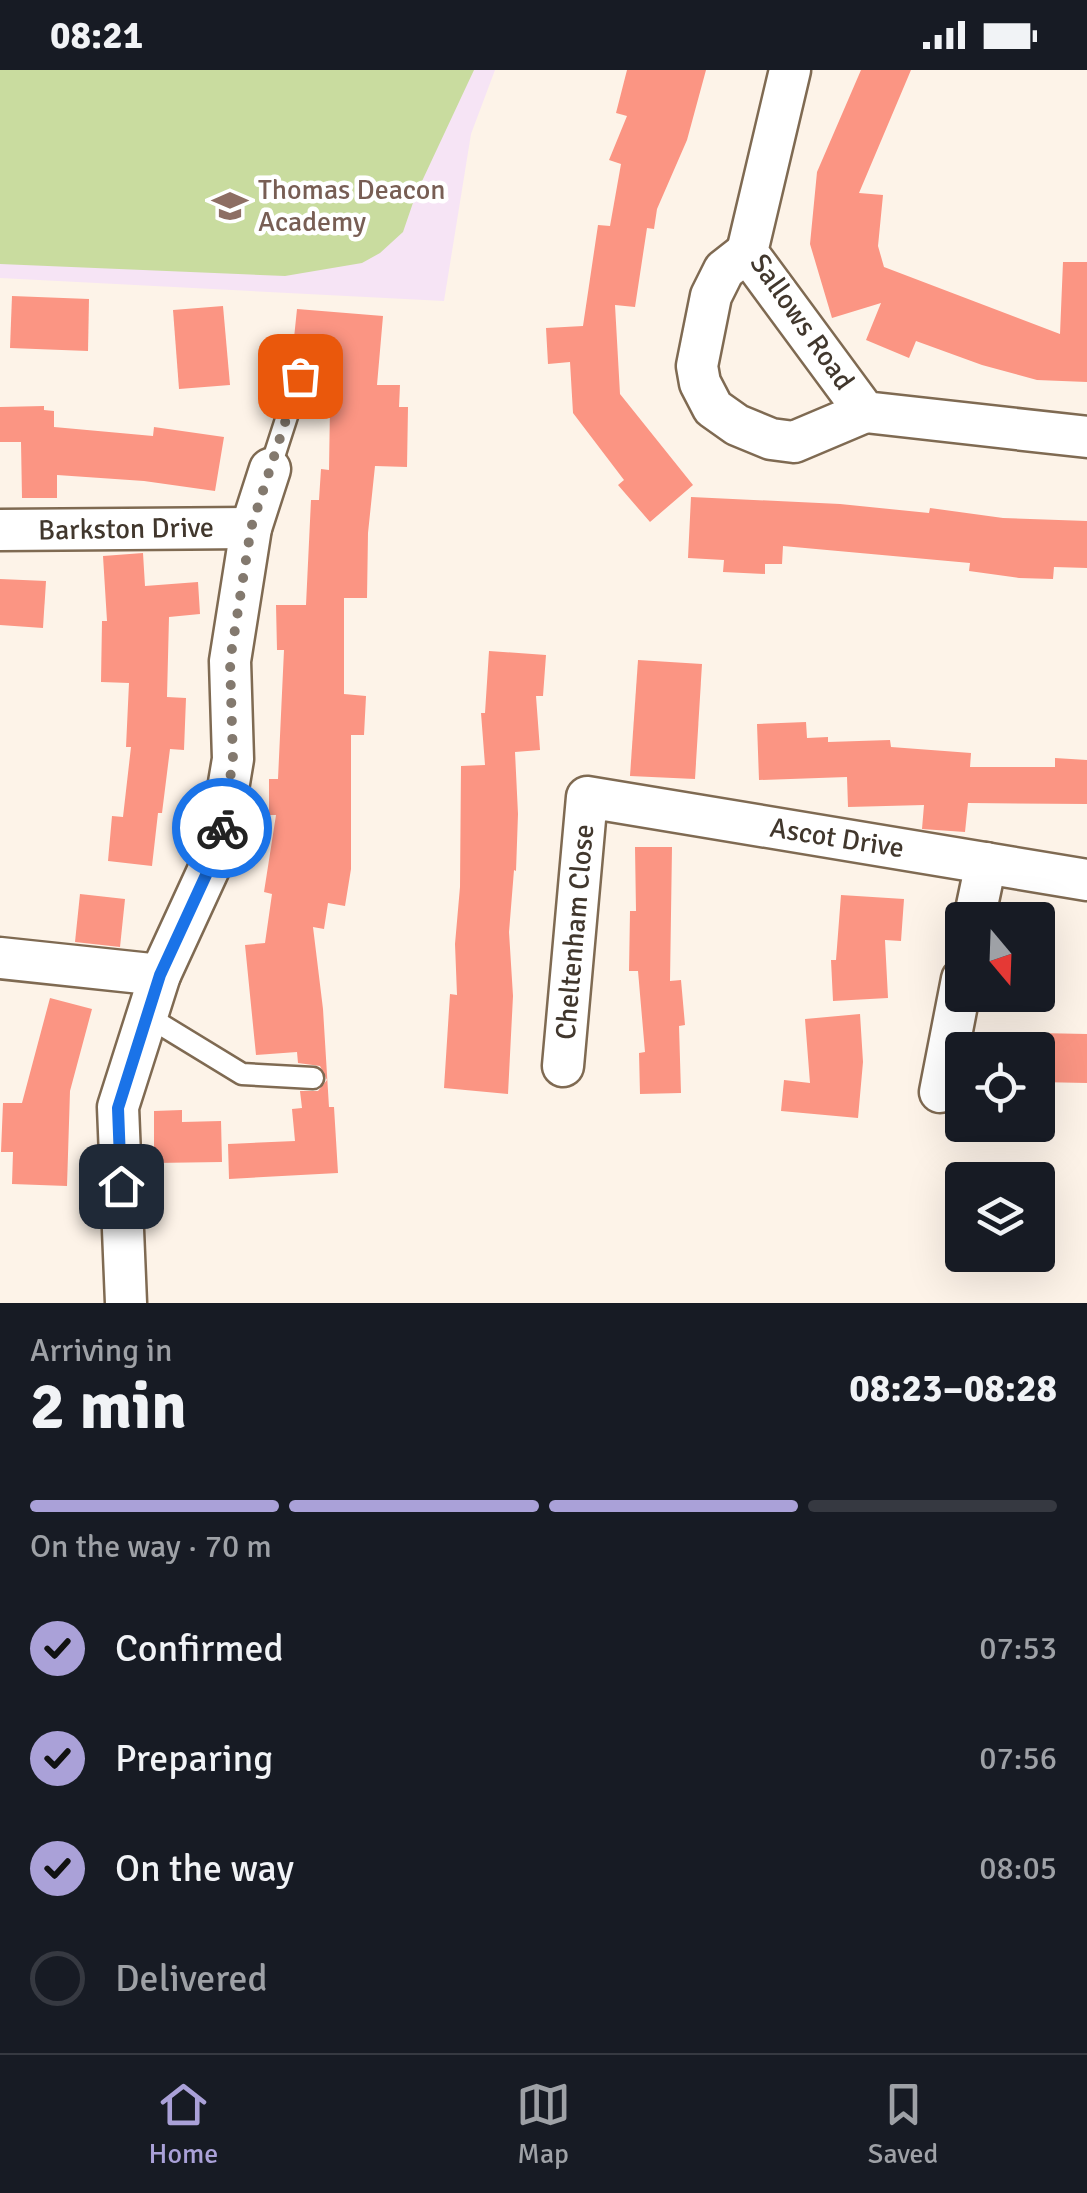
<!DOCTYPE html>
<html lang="en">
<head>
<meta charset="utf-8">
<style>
  body { margin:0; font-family:Signika,sans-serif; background:#20242c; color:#f1f3f6; height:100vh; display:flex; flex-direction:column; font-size:38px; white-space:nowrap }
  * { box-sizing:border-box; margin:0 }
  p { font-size:32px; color:#9ea1a6 }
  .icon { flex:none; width:55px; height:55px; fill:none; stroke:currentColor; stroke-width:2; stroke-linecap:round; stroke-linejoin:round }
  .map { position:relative; height:1233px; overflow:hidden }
  .side { display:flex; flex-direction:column; background:#171b24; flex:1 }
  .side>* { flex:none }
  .needle { width:65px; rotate:161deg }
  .tools { position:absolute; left:945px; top:832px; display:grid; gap:20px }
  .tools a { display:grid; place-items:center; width:110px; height:110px; border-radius:10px; background:#171b24; box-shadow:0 10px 40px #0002; font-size:50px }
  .pin { position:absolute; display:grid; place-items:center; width:85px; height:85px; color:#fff; margin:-42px; border-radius:20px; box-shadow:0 5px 15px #0006 }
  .courier { position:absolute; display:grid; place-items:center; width:100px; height:100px; margin:-50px; border:8px solid #1a73e8; border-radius:50%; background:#fff; color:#222; box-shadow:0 2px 12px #0007 }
  .summary em { font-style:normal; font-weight:700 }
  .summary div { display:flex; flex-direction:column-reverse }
  .summary { display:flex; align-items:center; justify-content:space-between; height:170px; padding:0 30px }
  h1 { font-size:65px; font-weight:700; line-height:75px }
  .bar { display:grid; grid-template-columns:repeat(4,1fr); gap:15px 10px; align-content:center; height:120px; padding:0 30px }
  .bar i { height:12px; border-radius:8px; background:#363941 }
  .bar .on { background:#aaa1d8 }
  .bar p { grid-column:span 4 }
  ol { padding:0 30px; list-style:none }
  li { display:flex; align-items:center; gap:30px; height:110px }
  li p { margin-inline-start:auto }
  li .icon { padding:10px; border-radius:50%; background:#aaa1d8; color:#111; stroke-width:4 }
  li:last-child { color:#9ea1a6 }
  li i { width:55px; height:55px; border:5px solid #363941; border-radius:50% }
  .status { display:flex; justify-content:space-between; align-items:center; height:70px; padding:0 50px; background:#171b24; direction:ltr }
  .status svg { height:28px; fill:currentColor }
  .tab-bar { display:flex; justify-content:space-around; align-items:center; height:140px; border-top:2px solid #363941; background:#171b24; font-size:28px; color:#9ea1a6 }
  .tab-bar a { display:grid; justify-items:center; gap:5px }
  .tab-bar .on { color:#aaa1d8 }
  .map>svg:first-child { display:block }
  .education { fill:#f6e4f5 }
  .green { fill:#c9dc9f }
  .building { fill:#fb9583 }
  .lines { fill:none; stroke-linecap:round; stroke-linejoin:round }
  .service-casing { stroke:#7f6a52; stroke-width:25 }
  .minor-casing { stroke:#7f6a52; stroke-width:45 }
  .service { stroke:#fff; stroke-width:20 }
  .minor { stroke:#fff; stroke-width:40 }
  .done { stroke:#83796e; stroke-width:10; stroke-dasharray:0 18 }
  .route { stroke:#1a73e8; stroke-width:12 }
  .labels { text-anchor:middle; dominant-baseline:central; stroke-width:9; stroke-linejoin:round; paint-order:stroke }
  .education-label { font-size:28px; fill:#785e54; stroke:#fff; text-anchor:start }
  .street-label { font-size:28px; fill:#41372d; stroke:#fff }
</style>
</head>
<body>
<div class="status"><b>08:21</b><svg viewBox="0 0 49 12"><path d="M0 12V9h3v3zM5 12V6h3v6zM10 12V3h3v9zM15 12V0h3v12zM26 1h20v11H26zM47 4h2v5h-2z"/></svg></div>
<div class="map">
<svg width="1087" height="1233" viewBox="0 0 1087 1233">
  <rect width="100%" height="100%" fill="#fdf3e8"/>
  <!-- education -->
  <path class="education" d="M0,0h495l-24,64 -27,167 -444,-23z"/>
  <!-- green -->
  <path class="green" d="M0,0h474l-58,124 -13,38 -23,21 -18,10 -77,13 -285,-12z"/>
  <!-- building -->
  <g class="building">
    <path d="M627,0h79l-19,70 -30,69 -3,20 -7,-1 -12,79 -20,-2 5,89 73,91 -43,37 -32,-37 6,-5 -51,-67 -3,-51 -22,2 -2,-36 37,-2 15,-101 12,1 11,-62 -12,-4 18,-44 -11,-3z"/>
    <path d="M861,0h50l-52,123 24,2 -5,51 6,21 176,67 3,-72h24v120l-50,-2 -55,-15 -66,-24 -7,17 -43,-18 15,-37 -49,15 -22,-74 7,-72z"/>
    <path d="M12,226l77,3 -1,52 -78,-3z"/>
    <path d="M223,236l7,79 -51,4 -6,-79z"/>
    <path d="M297,239l86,7 -6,69h23l-1,22h9l-1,60 -32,-1 -7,67 -1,65h-23v96l22,2 -2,39h-13v134l-6,37 -17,-3 -4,26 -11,-2 10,82 6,98h5l4,66 -109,6 -1,-35 67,-3 -3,-32 10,-1 -2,-17h18l9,-11 -7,-14 -22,-3 -1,-11 -41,3 -11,-110 20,-2 7,-49 -8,-2 12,-77h-7v-36h9l6,-129h-7l-1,-45h30l5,-105h8l2,-31 8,1 2,-128 -37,-4z"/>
    <path d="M44,336v4l10,1v16l99,9 1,-9 70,10 -9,54 -71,-10 -87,-6v23h-35l-1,-56h-21v-35z"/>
    <path d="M691,427l149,7 89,9 1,-5 73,10 84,3v47l-33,-1 -1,12 -34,-1 -50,-7 1,-8 -187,-17 -1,18h-17v10l-42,-2 1,-12 -36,-2z"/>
    <path d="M143,483l2,33 53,-4 2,32 -31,3 -2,80 19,1 -2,52 -14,-1 -8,64h-4l-6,53 -44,-5 4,-45 11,1 8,-70h-5l3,-64 -28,-1 1,-61h5l-4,-65z"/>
    <path d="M0,509l46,2 -3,47 -43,-3z"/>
    <path d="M489,581l57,4 -3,41h-7l4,54 -25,2 3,62 -2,57 -2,-1 -5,62 4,64 -5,98 -64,-6 6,-94 7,1 -2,-51 5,-57 1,-121 24,-1 -4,-52h4z"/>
    <path d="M638,590l64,4 -7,115 -65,-3z"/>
    <path d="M806,652l1,16 21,-1v5l62,-2 1,7 80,6 -1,14h85v-9l32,2v44l-119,-1 -3,29 -43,-3 2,-24 -76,2 -1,-30 -88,3 -2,-56z"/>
    <path d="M635,777h37l-2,134 11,-1 4,45 -6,1 2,67 -41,1 -1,-41 6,-1 -7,-81h-9l1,-60h6z"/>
    <path d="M80,824l45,5 -5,48 -45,-5z"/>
    <path d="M841,825l63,4 -3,42 -16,-1 3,58 -55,3 -2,-41h5z"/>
    <path d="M50,928l42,11 -22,82 -3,95 -55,-2 1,-32h-12l2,-49h19z"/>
    <path d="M860,944l3,48 -5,56 -77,-7 3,-31 26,3 -5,-64z"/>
    <path d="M1038,963l49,1v49l-49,-1z"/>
    <path d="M182,1040v12l39,-1 1,41 -68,1v-52z"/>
  </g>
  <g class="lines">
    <defs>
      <g id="service">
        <path d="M270,399l30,-93"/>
        <path d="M147,946l95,58 71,4"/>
      </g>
      <g id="minor">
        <path d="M790,0l-43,182 118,160 222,25"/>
        <path d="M747,182l-23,18 -13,26 -14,70 3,17 13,25 24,17 34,14 23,3 71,-30"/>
        <path d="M0,460l251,-2"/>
        <path d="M974,850l12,-57"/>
        <path d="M0,888l160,17"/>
        <path d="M563,996l24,-269 500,83"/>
        <path d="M940,1022l22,-113"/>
        <path d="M126,1233l-8,-196 42,-132 58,-126 15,-90 -3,-98 21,-133 19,-59"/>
      </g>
    </defs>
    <!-- service casing -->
    <use href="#service" class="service-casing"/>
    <!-- minor casing -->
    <use href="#minor" class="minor-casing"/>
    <!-- service -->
    <use href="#service" class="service"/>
    <!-- minor -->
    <use href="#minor" class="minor"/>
  </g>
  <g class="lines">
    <!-- done -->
    <path class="done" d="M222,758l11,-68 -3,-99 21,-133 49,-152"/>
    <!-- route -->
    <path class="route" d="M121,1116l-3,-78 42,-133 58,-126 4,-21"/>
  </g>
  <!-- icons -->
  <defs>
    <symbol id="school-bare" viewBox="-9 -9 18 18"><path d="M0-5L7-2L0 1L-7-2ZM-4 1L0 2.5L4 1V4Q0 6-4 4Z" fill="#8d6e63" stroke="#fff" stroke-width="2.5" paint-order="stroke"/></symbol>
  </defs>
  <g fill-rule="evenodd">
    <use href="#school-bare" x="205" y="111" width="50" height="50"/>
  </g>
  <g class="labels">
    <!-- education labels -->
    <g class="education-label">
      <text x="258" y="120">Thomas Deacon<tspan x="258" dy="32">Academy</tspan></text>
    </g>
    <!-- street labels -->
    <g class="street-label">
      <text transform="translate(802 252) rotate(55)">Sallows Road</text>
      <text transform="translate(126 459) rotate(-1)">Barkston Drive</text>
      <text transform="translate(837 768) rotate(9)">Ascot Drive</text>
      <text transform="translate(575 862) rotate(-85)">Cheltenham Close</text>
    </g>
  </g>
</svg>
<div class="tools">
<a><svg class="needle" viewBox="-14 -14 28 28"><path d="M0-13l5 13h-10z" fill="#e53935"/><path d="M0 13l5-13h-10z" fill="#9ea1a6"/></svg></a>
<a><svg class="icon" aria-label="locate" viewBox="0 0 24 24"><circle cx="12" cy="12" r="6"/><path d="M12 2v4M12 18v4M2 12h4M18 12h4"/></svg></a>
<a><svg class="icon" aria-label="layers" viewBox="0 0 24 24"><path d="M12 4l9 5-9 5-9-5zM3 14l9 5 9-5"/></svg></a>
</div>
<div class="pin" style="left:300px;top:306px;background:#ea580c"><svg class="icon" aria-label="bag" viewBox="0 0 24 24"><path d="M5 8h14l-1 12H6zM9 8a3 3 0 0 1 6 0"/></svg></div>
<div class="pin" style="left:121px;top:1116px;background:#1f2937"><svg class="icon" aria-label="home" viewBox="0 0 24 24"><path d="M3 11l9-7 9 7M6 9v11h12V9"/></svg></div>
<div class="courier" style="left:222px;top:758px"><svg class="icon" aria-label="bike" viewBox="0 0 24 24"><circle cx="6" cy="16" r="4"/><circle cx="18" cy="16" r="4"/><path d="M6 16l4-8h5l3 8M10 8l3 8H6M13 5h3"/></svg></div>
</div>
<section class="side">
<div class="summary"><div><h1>2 min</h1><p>Arriving in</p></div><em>08:23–08:28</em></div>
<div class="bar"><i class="on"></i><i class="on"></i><i class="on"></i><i></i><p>On the way · 70 m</p></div>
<ol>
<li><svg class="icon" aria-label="check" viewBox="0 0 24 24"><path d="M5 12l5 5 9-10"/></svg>Confirmed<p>07:53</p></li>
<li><svg class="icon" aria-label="check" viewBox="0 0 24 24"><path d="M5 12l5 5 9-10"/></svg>Preparing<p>07:56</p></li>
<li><svg class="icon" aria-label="check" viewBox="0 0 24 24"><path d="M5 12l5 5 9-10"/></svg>On the way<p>08:05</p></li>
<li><i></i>Delivered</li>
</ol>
</section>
<nav class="tab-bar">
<a class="on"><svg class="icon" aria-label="home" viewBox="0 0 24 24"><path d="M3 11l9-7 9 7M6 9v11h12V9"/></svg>Home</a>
<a><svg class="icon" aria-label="map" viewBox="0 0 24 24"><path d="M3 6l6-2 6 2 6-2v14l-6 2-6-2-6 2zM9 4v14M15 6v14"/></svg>Map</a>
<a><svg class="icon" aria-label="saved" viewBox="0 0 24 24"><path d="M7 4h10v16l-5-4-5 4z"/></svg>Saved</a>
</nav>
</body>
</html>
